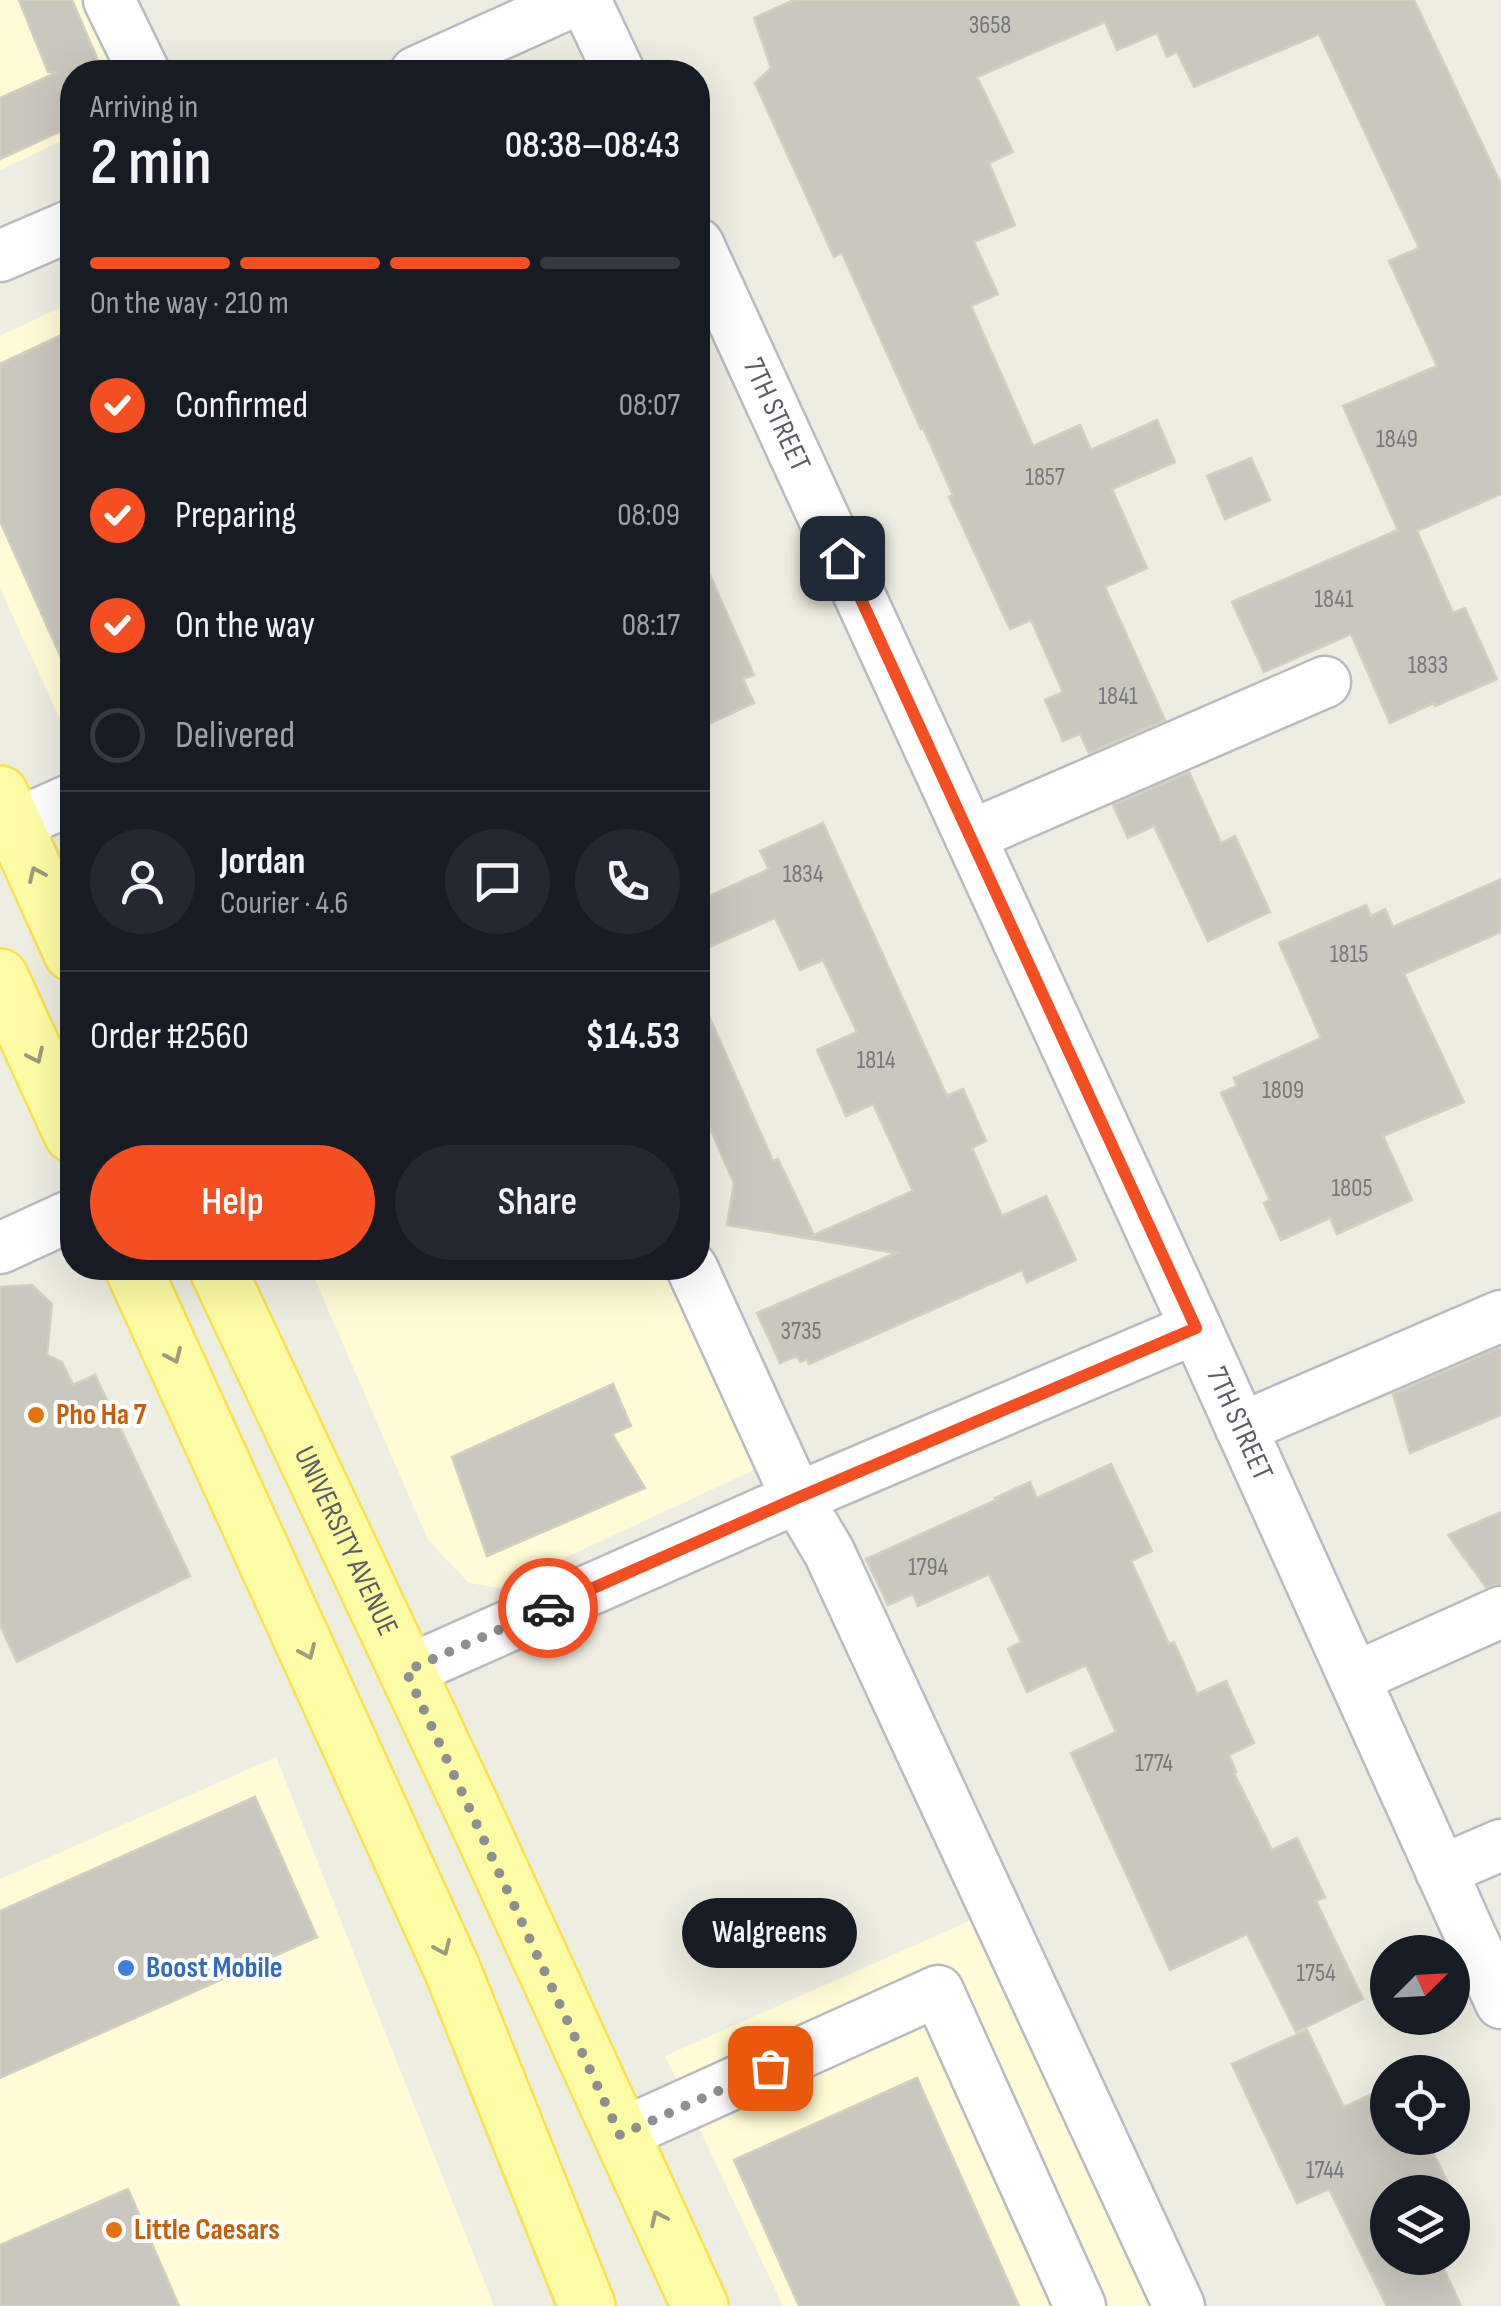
<!DOCTYPE html>
<html lang="en">
<head>
<meta charset="utf-8">
<style>
  body { margin:0; font-family:"Sofia Sans Condensed",sans-serif; background:#242831; color:#f1f3f6; height:100vh; display:flex; flex-direction:column; font-size:38px; white-space:nowrap }
  * { box-sizing:border-box; margin:0 }
  p { font-size:32px; color:#9ea1a6 }
  .icon { flex:none; width:55px; height:55px; fill:none; stroke:currentColor; stroke-width:2; stroke-linecap:round; stroke-linejoin:round }
  .map { position:relative; flex:1; overflow:hidden }
  .sheet { position:absolute; left:60px; top:60px; width:650px; height:1220px; display:flex; flex-direction:column; background:#171b24; border-radius:40px; box-shadow:0 10px 40px #0002 }
  .sheet>* { flex:none }
  .needle { width:65px; rotate:66deg }
  .controls { position:absolute; left:1370px; top:1935px; display:grid; gap:20px }
  .controls a { display:grid; place-items:center; width:100px; height:100px; border-radius:50%; background:#171b24; box-shadow:0 10px 40px #0002; font-size:50px }
  .pin { position:absolute; display:grid; place-items:center; width:85px; height:85px; color:#fff; margin:-42px; border-radius:20px; box-shadow:0 5px 15px #0006 }
  .courier { position:absolute; display:grid; place-items:center; width:100px; height:100px; margin:-50px; border:8px solid #f44e21; border-radius:50%; background:#fff; color:#222; box-shadow:0 2px 12px #0007 }
  .bubble { position:absolute; height:70px; border-radius:35px; background:#171b24; box-shadow:0 10px 40px #0002; font-size:32px; font-weight:600; line-height:70px; text-align:center }
  .headline em { font-style:normal; font-weight:600 }
  .headline div { display:flex; flex-direction:column-reverse }
  .headline { display:flex; align-items:center; justify-content:space-between; height:170px; padding:0 30px }
  h1 { font-size:65px; font-weight:600; line-height:75px }
  .bar { display:grid; grid-template-columns:repeat(4,1fr); gap:15px 10px; align-content:center; height:120px; padding:0 30px }
  .bar i { height:12px; border-radius:8px; background:#363941 }
  .bar .selected { background:#f44e21 }
  .bar p { grid-column:span 4 }
  .line { display:flex; align-items:center; gap:25px; padding:0 30px; border-top:2px solid #363941 }
  .line div { flex:1 }
  .round { display:grid; place-items:center; flex:none; width:105px; height:105px; border-radius:52px; background:#242831 }
  ol { padding:0 30px; list-style:none }
  li { display:flex; align-items:center; gap:30px; height:110px }
  li p { margin-inline-start:auto }
  li .icon { padding:10px; border-radius:50%; background:#f44e21; color:#fff; stroke-width:4 }
  li:last-child { color:#9ea1a6 }
  li i { width:55px; height:55px; border:5px solid #363941; border-radius:50% }
  .primary-button { display:flex; gap:20px; margin-top:auto; padding:20px 30px }
  .primary-button a { flex:1; height:115px; border-radius:60px; background:#f44e21; color:#fff; font-size:40px; font-weight:600; line-height:115px; text-align:center }
  .primary-button a+a { background:#242831; color:#f1f3f6 }
  .map>svg:first-child { display:block }
  .commercial { fill:#fffbd5 }
  .building { fill:#c9c7be; stroke:#d3d0bf; stroke-width:2.5 }
  .lines { fill:none; stroke-linecap:round; stroke-linejoin:round }
  .minor-casing { stroke:#b9bbc2; stroke-width:55 }
  .major-casing { stroke:#fae14e; stroke-width:60 }
  .minor { stroke:#fff; stroke-width:50 }
  .major { stroke:#fffca5; stroke-width:55 }
  .oneway { stroke:#9c9d7e }
  .done { stroke:#8e8f90; stroke-width:10; stroke-dasharray:0 18 }
  .route { stroke:#f44e21; stroke-width:12 }
  .food-dot { fill:#e8710a; stroke:#fff; stroke-width:4 }
  .shop-dot { fill:#3f7fe0; stroke:#fff; stroke-width:4 }
  .labels { text-anchor:middle; dominant-baseline:central; stroke-width:8; stroke-linejoin:round; paint-order:stroke }
  .number-label { font-size:25px; fill:#76787a }
  .street-label { font-size:30px; fill:#5a5d64; stroke:#fff }
  .food-label { font-size:30px; font-weight:bold; fill:#c56008; stroke:#fff; text-anchor:start }
  .shop-label { font-size:30px; font-weight:bold; fill:#366cbe; stroke:#fff; text-anchor:start }
</style>
</head>
<body>
<div class="map">
<svg width="1501" height="2306" viewBox="0 0 1501 2306">
  <rect width="100%" height="100%" fill="#eeede1"/>
  <!-- commercial -->
  <g class="commercial">
    <path d="M0,0h88l32,72h-48v64l-72,34z"/>
    <path d="M72,302v443l-72,-157v-252z"/>
    <path d="M310,1268h353l91,202 -254,118 -31,-5 -41,-43z"/>
    <path d="M276,1757l218,549h-494v-427z"/>
    <path d="M974,1919l178,387h-369l-118,-250z"/>
  </g>
  <!-- building -->
  <g class="building">
    <path d="M19,0h53l31,72h-31v54l-72,33v-61l58,-26h-10z"/>
    <path d="M794,0h620l87,184v310l-84,37 36,82 12,-5 32,71 -62,27 -1,-3 -44,20 -39,-89 -87,38 -32,-70 166,-72 -55,-124 94,-40 -48,-105 30,-13 -100,-214 -125,53 -17,-35 -10,5 -10,-24 -40,17 -12,-28 -128,55 36,75 -24,11 26,62 -41,17 24,52 -27,12 62,140 47,-21 11,25 66,-30 18,42 -63,27 35,79 -42,19 60,133 -76,33 -9,-19 -17,7 -18,-41 18,-8 -32,-72 -21,9 -61,-132 4,-2 -30,-67 -2,1 -79,-176 -8,4 -79,-174 16,-15 -17,-50z"/>
    <path d="M72,330v352l-72,-161v-157z"/>
    <path d="M1251,458l19,42 -45,19 -18,-43z"/>
    <path d="M698,548l56,127 -11,4 11,24 -56,26z"/>
    <path d="M1189,772l32,71 14,-7 35,76 -62,29 -54,-115 -26,12 -15,-33z"/>
    <path d="M823,823l124,273 16,-7 23,52 -14,7 30,68 44,-20 30,64 -49,22 -5,-12 -213,94 -2,-5 -7,3 -3,-6 -17,7 -23,-50 139,-60 -169,-28 7,-42 -36,-82v-110l75,170 5,-2 36,76 99,-44 -40,-87 -27,12 -29,-66 40,-18 -34,-72 -23,10 -25,-52 -77,34v-51l71,-32 -9,-18z"/>
    <path d="M1501,879v53l-97,42 60,128 -81,34 29,64 -75,34 -7,-16 -49,22 -17,-37 6,-3 -49,-107 16,-7 -3,-8 87,-40 -42,-95 87,-38 5,11 14,-7 8,18z"/>
    <path d="M32,1285l20,19 -5,51 15,7 11,23 22,-10 95,201 -173,86 -17,-37v-338z"/>
    <path d="M1501,1347v68l-91,38 -17,-59z"/>
    <path d="M613,1384l18,42 -19,8 33,54 -158,68 -35,-99z"/>
    <path d="M1111,1464l41,87 -21,10 38,83 5,-2 23,52 29,-13 28,62 -25,12 7,17 -2,1 38,77 25,-12 28,59 -9,4 47,98 -67,33 -49,-98 -77,36 -99,-217 45,-21 -30,-67 -59,27 -19,-43 13,-7 -32,-68 -71,32 -5,-12 -25,11 -22,-46 130,-59 -1,-2 35,-16 7,16z"/>
    <path d="M1501,1512v72l-15,3 -38,-52z"/>
    <path d="M255,1797l62,140 -317,141v-167z"/>
    <path d="M1307,2030l37,77 28,-13 5,12 11,-5v37h38l36,73 -5,2 6,13 -11,5v-39h-64v66h51l22,48h-74l-58,-117 -32,14 -65,-139z"/>
    <path d="M917,2078l102,228h-220l-65,-146z"/>
    <path d="M128,2189l51,117h-179v-61z"/>
  </g>
  <g class="lines">
    <defs>
      <g id="minor">
        <path d="M109,0l35,72"/>
        <path d="M585,0l34,72"/>
        <path d="M416,72l160,-72"/>
        <path id="s1" d="M698,244l498,1084 305,675"/>
        <path d="M0,256l72,-31"/>
        <path d="M14,825l58,-26"/>
        <path d="M970,836l355,-154"/>
        <path d="M0,1248l72,-33"/>
        <path d="M692,1268l105,230 32,54 350,754"/>
        <path d="M1241,1428l260,-112"/>
        <path d="M407,1671l390,-173 399,-170"/>
        <path d="M1354,1678l147,-66"/>
        <path d="M1441,1871l60,-26"/>
        <path d="M619,2135l319,-144 142,315"/>
      </g>
      <g id="major">
        <path d="M0,794l72,159"/>
        <path d="M0,977l72,157"/>
        <path d="M133,1268l319,701 135,337"/>
        <path id="s2" d="M217,1268l257,545 226,493"/>
      </g>
    </defs>
    <!-- minor casing -->
    <use href="#minor" class="minor-casing"/>
    <!-- major casing -->
    <use href="#major" class="major-casing"/>
    <!-- minor -->
    <use href="#minor" class="minor"/>
    <!-- major -->
    <use href="#major" class="major"/>
  </g>
  <!-- one-way arrows -->
  <defs><path id="oneway-chevron" d="M-2-3.5L2.5 0L-2 3.5" fill="none" stroke-width="1.6" stroke-linecap="round" stroke-linejoin="round" transform="scale(2.5)"/></defs>
  <g class="oneway">
    <use href="#oneway-chevron" transform="translate(36 874) rotate(-114)"/>
    <use href="#oneway-chevron" transform="translate(36 1056) rotate(65)"/>
    <use href="#oneway-chevron" transform="translate(174 1356) rotate(66)"/>
    <use href="#oneway-chevron" transform="translate(308 1652) rotate(66)"/>
    <use href="#oneway-chevron" transform="translate(443 1948) rotate(66)"/>
    <use href="#oneway-chevron" transform="translate(658 2218) rotate(-115)"/>
  </g>
  <g class="lines">
    <!-- done -->
    <path class="done" d="M548,1608l-142,63 214,464 150,-67"/>
    <!-- route -->
    <path class="route" d="M548,1608l249,-110 399,-170 -354,-770"/>
  </g>
  <!-- markers -->
  <g class="food-dot">
    <circle cx="36" cy="1415" r="10"/>
    <circle cx="114" cy="2230" r="10"/>
  </g>
  <circle class="shop-dot" cx="126" cy="1968" r="10"/>
  <g class="labels">
    <!-- number labels -->
    <g class="number-label">
      <text x="990" y="25">3658</text>
      <text x="1397" y="439">1849</text>
      <text x="1045" y="477">1857</text>
      <text x="1334" y="599">1841</text>
      <text x="1428" y="665">1833</text>
      <text x="1118" y="696">1841</text>
      <text x="803" y="874">1834</text>
      <text x="1349" y="954">1815</text>
      <text x="876" y="1060">1814</text>
      <text x="1283" y="1090">1809</text>
      <text x="1352" y="1188">1805</text>
      <text x="801" y="1331">3735</text>
      <text x="928" y="1567">1794</text>
      <text x="1154" y="1763">1774</text>
      <text x="1316" y="1973">1754</text>
      <text x="1325" y="2170">1744</text>
    </g>
    <!-- street labels -->
    <g class="street-label">
      <text stroke="none"><textPath href="#s1" startOffset="188">7TH STREET</textPath></text>
      <text stroke="none"><textPath href="#s1" startOffset="1298">7TH STREET</textPath></text>
      <text stroke="none"><textPath href="#s2" startOffset="302">UNIVERSITY AVENUE</textPath></text>
    </g>
    <!-- food labels -->
    <g class="food-label">
      <text x="56" y="1415">Pho Ha 7</text>
      <text x="134" y="2230">Little Caesars</text>
    </g>
    <!-- shop labels -->
    <g class="shop-label">
      <text x="146" y="1968">Boost Mobile</text>
    </g>
  </g>
</svg>
<div class="controls">
<a><svg class="needle" viewBox="-14 -14 28 28"><path d="M0-13l5 13h-10z" fill="#e53935"/><path d="M0 13l5-13h-10z" fill="#9ea1a6"/></svg></a>
<a><svg class="icon" aria-label="locate" viewBox="0 0 24 24"><circle cx="12" cy="12" r="6"/><path d="M12 2v4M12 18v4M2 12h4M18 12h4"/></svg></a>
<a><svg class="icon" aria-label="layers" viewBox="0 0 24 24"><path d="M12 4l9 5-9 5-9-5zM3 14l9 5 9-5"/></svg></a>
</div>
<div class="pin" style="left:770px;top:2068px;background:#ea580c"><svg class="icon" aria-label="bag" viewBox="0 0 24 24"><path d="M5 8h14l-1 12H6zM9 8a3 3 0 0 1 6 0"/></svg></div>
<div class="pin" style="left:842px;top:558px;background:#1f2937"><svg class="icon" aria-label="home" viewBox="0 0 24 24"><path d="M3 11l9-7 9 7M6 9v11h12V9"/></svg></div>
<div class="courier" style="left:548px;top:1608px"><svg class="icon" aria-label="car" viewBox="0 0 24 24"><path d="M5 17H2v-5l4-1 3-4h7l3 4 3 1v5h-3M9 17h6M6 11h13"/><circle cx="7" cy="17" r="2"/><circle cx="17" cy="17" r="2"/></svg></div>
<div class="bubble" style="left:682px;top:1898px;width:175px">Walgreens</div>
<section class="sheet">
<div class="headline"><div><h1>2 min</h1><p>Arriving in</p></div><em>08:38–08:43</em></div>
<div class="bar"><i class="selected"></i><i class="selected"></i><i class="selected"></i><i></i><p>On the way · 210 m</p></div>
<ol>
<li><svg class="icon" aria-label="check" viewBox="0 0 24 24"><path d="M5 12l5 5 9-10"/></svg>Confirmed<p>08:07</p></li>
<li><svg class="icon" aria-label="check" viewBox="0 0 24 24"><path d="M5 12l5 5 9-10"/></svg>Preparing<p>08:09</p></li>
<li><svg class="icon" aria-label="check" viewBox="0 0 24 24"><path d="M5 12l5 5 9-10"/></svg>On the way<p>08:17</p></li>
<li><i></i>Delivered</li>
</ol>
<div class="line" style="height:180px"><a class="round"><svg class="icon" aria-label="person" viewBox="0 0 24 24"><circle cx="12" cy="8" r="4"/><path d="M4 21q1-7 8-7t8 7"/></svg></a><div><b>Jordan</b><p>Courier · 4.6</p></div><a class="round"><svg class="icon" aria-label="chat" viewBox="0 0 24 24"><path d="M4 5h16v11H9l-5 4z"/></svg></a><a class="round"><svg class="icon" aria-label="phone" viewBox="0 0 24 24"><path d="M5 4h4l2 5-3 2q2 4 5 5l2-3 5 2v4C11 20 4 13 5 4z"/></svg></a></div>
<div class="line" style="height:130px"><div>Order #2560</div><b>$14.53</b></div>
<div class="primary-button"><a>Help</a><a>Share</a></div>
</section>
</div>
</body>
</html>
